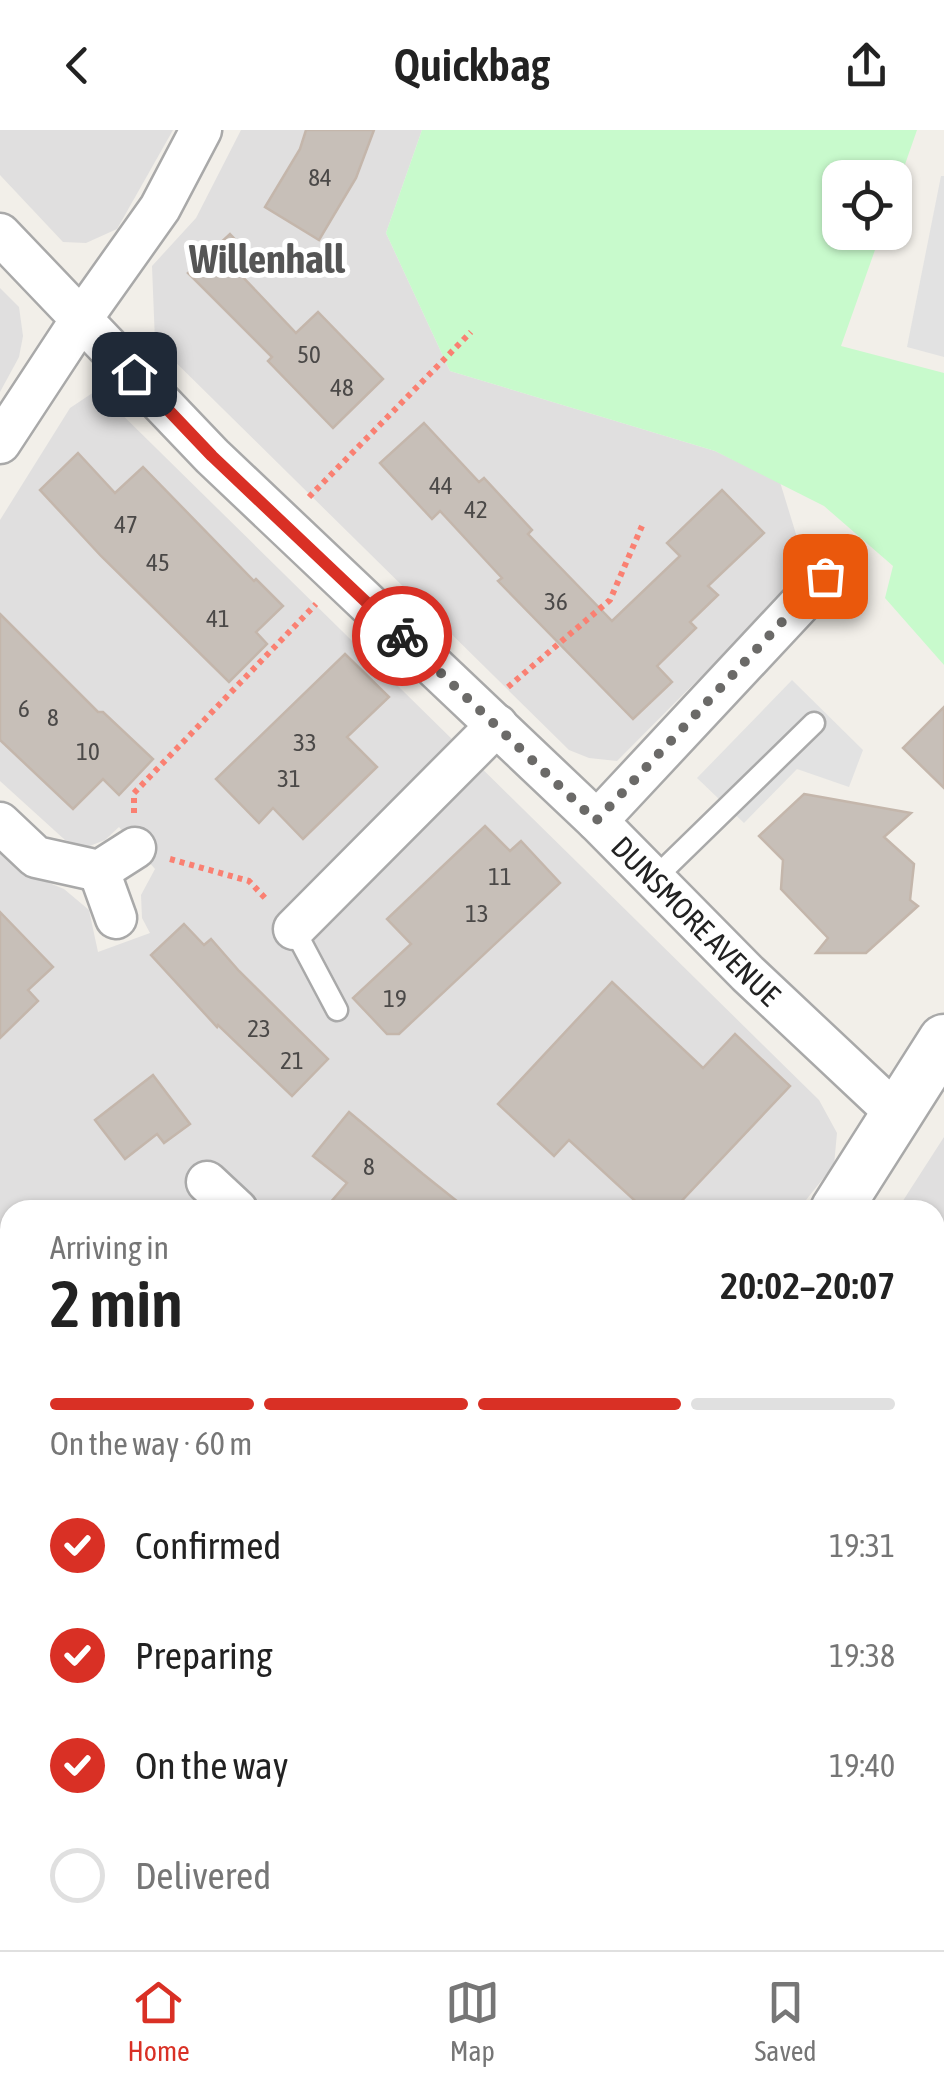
<!DOCTYPE html>
<html lang="en">
<head>
<meta charset="utf-8">
<style>
  body { margin:0; font-family:"Asap Condensed",sans-serif; background:#f2f2f2; color:#222; height:100vh; display:flex; flex-direction:column; font-size:38px; white-space:nowrap }
  * { box-sizing:border-box; margin:0 }
  p { font-size:32px; color:#767676 }
  .icon { flex:none; width:55px; height:55px; fill:none; stroke:currentColor; stroke-width:2; stroke-linecap:round; stroke-linejoin:round }
  .map { position:relative; flex:1; overflow:hidden }
  .details { position:absolute; left:0px; top:1070px; width:945px; height:750px; display:flex; flex-direction:column; background:#fff; border-radius:30px 30px 0 0; box-shadow:0 2px 8px #0004 }
  .details>* { flex:none }
  .controls { position:absolute; left:822px; top:30px; display:grid; gap:20px }
  .controls a { display:grid; place-items:center; width:90px; height:90px; border-radius:20px; background:#fff; box-shadow:0 2px 8px #0004; font-size:50px }
  .pin { position:absolute; display:grid; place-items:center; width:85px; height:85px; color:#fff; margin:-42px; border-radius:20px; box-shadow:0 5px 15px #0006 }
  .courier { position:absolute; display:grid; place-items:center; width:100px; height:100px; margin:-50px; border:8px solid #d93025; border-radius:50%; background:#fff; color:#222; box-shadow:0 2px 12px #0007 }
  .summary em { font-style:normal; font-weight:600 }
  .summary div { display:flex; flex-direction:column-reverse }
  .summary { display:flex; align-items:center; justify-content:space-between; height:170px; padding:0 50px }
  h1 { font-size:65px; font-weight:600; line-height:75px }
  .bar { display:grid; grid-template-columns:repeat(4,1fr); gap:15px 10px; align-content:center; height:120px; padding:0 50px }
  .bar i { height:12px; border-radius:8px; background:#e0e0e0 }
  .bar .active { background:#d93025 }
  .bar p { grid-column:span 4 }
  ol { padding:0 50px; list-style:none }
  li { display:flex; align-items:center; gap:30px; height:110px }
  li p { margin-inline-start:auto }
  li .icon { padding:10px; border-radius:50%; background:#d93025; color:#fff; stroke-width:4 }
  li:last-child { color:#767676 }
  li i { width:55px; height:55px; border:5px solid #e0e0e0; border-radius:50% }
  header { display:flex; justify-content:space-between; align-items:center; height:130px; padding:0 50px; background:#fff; font-size:45px; font-weight:600 }
  .dock { display:flex; justify-content:space-around; align-items:center; height:140px; border-top:2px solid #e0e0e0; background:#fff; font-size:28px; color:#767676 }
  .dock a { display:grid; justify-items:center; gap:5px }
  .dock .active { color:#d93025 }
  .map>svg:first-child { display:block }
  .residential { fill:#e0dfdf }
  .park { fill:#c8facc }
  .parking { fill:#e2e2e2 }
  .building { fill:#c7bfb8; stroke:#c4b6ab; stroke-width:2.5 }
  .lines { fill:none; stroke-linecap:round; stroke-linejoin:round }
  .service-casing { stroke:#a9a9a9; stroke-width:25 }
  .minor-casing { stroke:#a9a9a9; stroke-width:45 }
  .tertiary-casing { stroke:#a9a9a9; stroke-width:55 }
  .path { stroke:#fa8072; stroke-width:6; stroke-dasharray:5 5; stroke-linecap:butt }
  .service { stroke:#fff; stroke-width:20 }
  .minor { stroke:#fff; stroke-width:40 }
  .tertiary { stroke:#fff; stroke-width:50 }
  .done { stroke:#6b6a68; stroke-width:10; stroke-dasharray:0 18 }
  .route { stroke:#d93025; stroke-width:12 }
  .labels { text-anchor:middle; dominant-baseline:central; stroke-width:10; stroke-linejoin:round; paint-order:stroke }
  .number-label { font-size:25px; fill:#4b4948 }
  .street-label { font-size:30px; fill:#222; stroke:#fff }
  .district-label { font-size:40px; font-weight:bold; fill:#555; stroke:#fff }
</style>
</head>
<body>
<header><svg class="icon" aria-label="back" viewBox="0 0 24 24"><path d="M15 5l-7 7 7 7"/></svg>Quickbag<svg class="icon" aria-label="share" viewBox="0 0 24 24"><path d="M12 15V3M7 8l5-5 5 5M5 13v7h14v-7"/></svg></header>
<div class="map">
<svg width="944" height="1820" viewBox="0 0 944 1820">
  <rect width="100%" height="100%" fill="#f2efe9"/>
  <!-- residential -->
  <g class="residential">
    <path d="M0,0h173l-56,99 -31,14 -23,-1 -63,-67z"/>
    <path d="M241,0h181l-36,103 64,138 265,80 65,31 27,88 -190,191 -28,-3 -20,-8 -414,-408 -3,-76 44,-48z"/>
    <path d="M0,158l19,19 4,29 -4,21 -19,35z"/>
    <path d="M97,260l722,710 18,33 -3,32 -36,45h-788v730h21l-12,10h-19v-1104l32,30 32,13 25,21 9,42 52,-19 -8,-15 -1,-23 14,-26 -36,-42 -14,13 -18,7 -22,-7 -65,-59v-261l70,-112z"/>
    <path d="M944,1007v813h-793l11,-10h773v-730h-38z"/>
  </g>
  <!-- park -->
  <path class="park" d="M422,0h495l-22,63v-15h-55v54l41,1 -40,113 103,27v292l-59,-67 8,-32 -69,-60 -109,-55 -265,-80 -64,-138z"/>
  <!-- parking -->
  <g class="parking">
    <path d="M941,46h3v181l-37,-10z"/>
    <path d="M792,550l71,70 -14,37 -52,-18 -53,54 -47,-45z"/>
  </g>
  <!-- building -->
  <g class="building">
    <path d="M306,0h68l-18,48 -37,62 -54,-33 35,-58z"/>
    <path d="M230,104l25,26 -15,14 56,59 22,-21 65,67 -50,49 -65,-67 4,-4 -84,-84z"/>
    <path d="M424,293l55,59 5,-4 48,52 -4,4 84,87 68,-65 -13,-13 55,-53 42,43 -56,53 10,9 -28,27 6,6 -39,38 15,16 -39,37 -135,-138 4,-3 -62,-67 -8,8 -52,-56z"/>
    <path d="M78,323l37,40 28,-26 111,114 2,-2 27,27 -27,26 11,12 -38,38 -128,-126 -61,-66z"/>
    <path d="M0,484l98,98h5l50,47 -34,36 -16,-16 -30,30 -73,-69z"/>
    <path d="M345,524l44,43 -42,40 30,30 -74,72 -30,-31 -14,15 -43,-44z"/>
    <path d="M944,577v81l-41,-40z"/>
    <path d="M804,664l107,19 -27,24 30,27 -4,36 8,6 -52,47h-50l12,-15 -47,-49 2,-29 -24,-24z"/>
    <path d="M485,696l25,25 11,-10 39,42 -161,151h-12l-34,-36 58,-54 -24,-25z"/>
    <path d="M0,782l53,55 -25,23 10,11 -38,37z"/>
    <path d="M184,794l20,21 7,-6 28,32 89,88 -36,37 -74,-71 -1,2 -66,-72z"/>
    <path d="M612,852l91,86 32,-34 55,52 -117,124h-28l-76,-70 -15,16 -56,-52z"/>
    <path d="M153,945l37,49 -26,19 -7,-9 -32,25 -30,-39z"/>
    <path d="M349,982l74,62 45,36h-144l23,-27 -34,-27z"/>
  </g>
  <g class="lines">
    <defs>
      <g id="service">
        <path d="M654,749l160,-156"/>
        <path d="M294,799l43,81"/>
      </g>
      <g id="minor">
        <path id="s1" d="M0,104l212,222 385,365 151,153 150,141"/>
        <path d="M0,313l82,-125 78,-110 41,-78"/>
        <path d="M597,691l228,-244"/>
        <path d="M0,693l36,34 63,14 36,-23"/>
        <path d="M99,741l17,47"/>
        <path d="M294,799l203,-204"/>
        <path d="M207,1052l30,28"/>
        <path d="M0,1438l10,21"/>
        <path d="M934,1820l10,-10"/>
      </g>
      <g id="tertiary">
        <path d="M836,1080l108,-170"/>
        <path d="M82,1820l13,-10"/>
      </g>
    </defs>
    <!-- service casing -->
    <use href="#service" class="service-casing"/>
    <!-- minor casing -->
    <use href="#minor" class="minor-casing"/>
    <!-- tertiary casing -->
    <use href="#tertiary" class="tertiary-casing"/>
    <!-- path -->
    <g class="path">
      <path d="M309,367l162,-165"/>
      <path d="M508,557l102,-87 32,-74"/>
      <path d="M134,683v-20l182,-189"/>
      <path d="M170,729l79,22 18,19"/>
    </g>
    <!-- service -->
    <use href="#service" class="service"/>
    <!-- minor -->
    <use href="#minor" class="minor"/>
    <!-- tertiary -->
    <use href="#tertiary" class="tertiary"/>
  </g>
  <g class="lines">
    <!-- done -->
    <path class="done" d="M402,506l194,185 229,-245"/>
    <!-- route -->
    <path class="route" d="M134,244l78,82 190,180"/>
  </g>
  <g class="labels">
    <!-- number labels -->
    <g class="number-label">
      <text x="320" y="47">84</text>
      <text x="309" y="224">50</text>
      <text x="342" y="257">48</text>
      <text x="441" y="355">44</text>
      <text x="476" y="379">42</text>
      <text x="126" y="394">47</text>
      <text x="158" y="432">45</text>
      <text x="556" y="471">36</text>
      <text x="218" y="488">41</text>
      <text x="24" y="578">6</text>
      <text x="53" y="587">8</text>
      <text x="305" y="612">33</text>
      <text x="88" y="621">10</text>
      <text x="289" y="648">31</text>
      <text x="500" y="746">11</text>
      <text x="477" y="783">13</text>
      <text x="395" y="868">19</text>
      <text x="259" y="898">23</text>
      <text x="292" y="930">21</text>
      <text x="369" y="1036">8</text>
    </g>
    <!-- street labels -->
    <g class="street-label">
      <text stroke="none"><textPath href="#s1" startOffset="978">DUNSMORE AVENUE</textPath></text>
    </g>
    <!-- district labels -->
    <g class="district-label">
      <text x="267" y="128">Willenhall</text>
    </g>
  </g>
</svg>
<div class="controls">
<a><svg class="icon" aria-label="locate" viewBox="0 0 24 24"><circle cx="12" cy="12" r="6"/><path d="M12 2v4M12 18v4M2 12h4M18 12h4"/></svg></a>
</div>
<div class="pin" style="left:825px;top:446px;background:#ea580c"><svg class="icon" aria-label="bag" viewBox="0 0 24 24"><path d="M5 8h14l-1 12H6zM9 8a3 3 0 0 1 6 0"/></svg></div>
<div class="pin" style="left:134px;top:244px;background:#1f2937"><svg class="icon" aria-label="home" viewBox="0 0 24 24"><path d="M3 11l9-7 9 7M6 9v11h12V9"/></svg></div>
<div class="courier" style="left:402px;top:506px"><svg class="icon" aria-label="bike" viewBox="0 0 24 24"><circle cx="6" cy="16" r="4"/><circle cx="18" cy="16" r="4"/><path d="M6 16l4-8h5l3 8M10 8l3 8H6M13 5h3"/></svg></div>
<section class="details">
<div class="summary"><div><h1>2 min</h1><p>Arriving in</p></div><em>20:02–20:07</em></div>
<div class="bar"><i class="active"></i><i class="active"></i><i class="active"></i><i></i><p>On the way · 60 m</p></div>
<ol>
<li><svg class="icon" aria-label="check" viewBox="0 0 24 24"><path d="M5 12l5 5 9-10"/></svg>Confirmed<p>19:31</p></li>
<li><svg class="icon" aria-label="check" viewBox="0 0 24 24"><path d="M5 12l5 5 9-10"/></svg>Preparing<p>19:38</p></li>
<li><svg class="icon" aria-label="check" viewBox="0 0 24 24"><path d="M5 12l5 5 9-10"/></svg>On the way<p>19:40</p></li>
<li><i></i>Delivered</li>
</ol>
</section>
</div>
<nav class="dock">
<a class="active"><svg class="icon" aria-label="home" viewBox="0 0 24 24"><path d="M3 11l9-7 9 7M6 9v11h12V9"/></svg>Home</a>
<a><svg class="icon" aria-label="map" viewBox="0 0 24 24"><path d="M3 6l6-2 6 2 6-2v14l-6 2-6-2-6 2zM9 4v14M15 6v14"/></svg>Map</a>
<a><svg class="icon" aria-label="saved" viewBox="0 0 24 24"><path d="M7 4h10v16l-5-4-5 4z"/></svg>Saved</a>
</nav>
</body>
</html>
